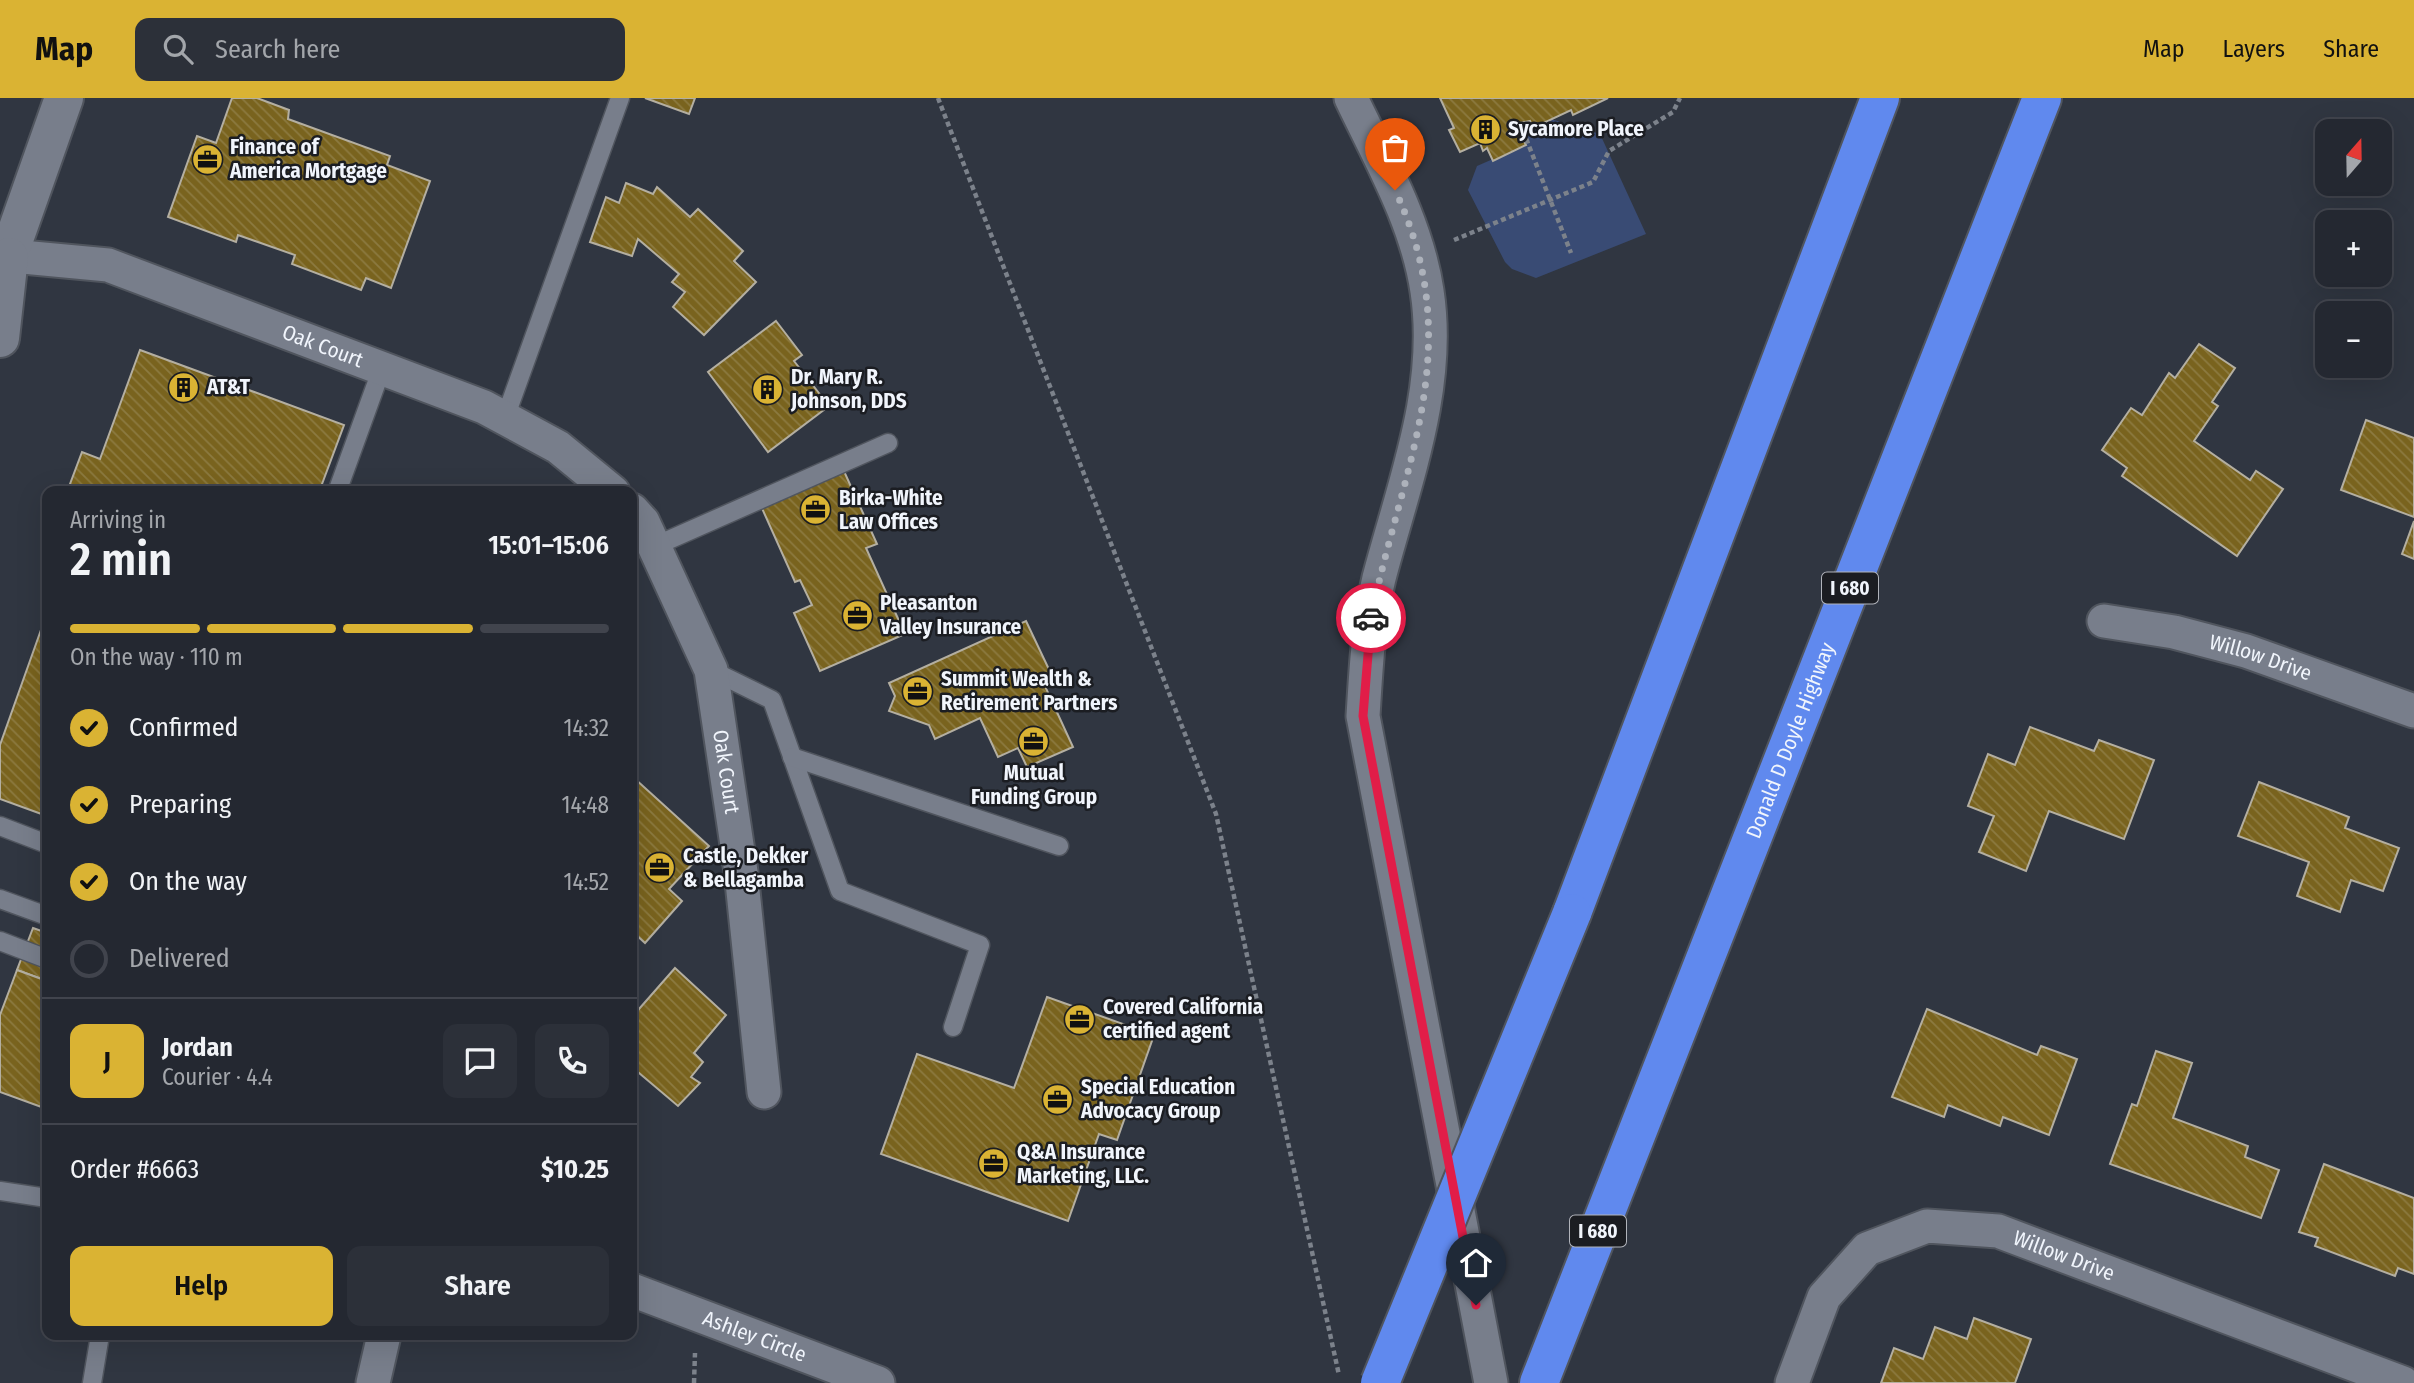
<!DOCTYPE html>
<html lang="en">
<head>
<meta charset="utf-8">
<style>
  body { margin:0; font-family:"Fira Sans Condensed",sans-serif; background:#2c3039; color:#f1f3f6; height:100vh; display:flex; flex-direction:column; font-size:26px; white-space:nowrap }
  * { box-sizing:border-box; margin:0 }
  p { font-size:23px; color:#a3a6ab }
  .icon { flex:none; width:38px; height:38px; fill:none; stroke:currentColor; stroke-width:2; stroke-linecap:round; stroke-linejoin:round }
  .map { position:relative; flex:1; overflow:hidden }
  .side { position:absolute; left:42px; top:388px; width:595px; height:854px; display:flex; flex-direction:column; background:#242831; border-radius:14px; box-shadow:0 7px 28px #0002,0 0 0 2px #41444d }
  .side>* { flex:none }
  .needle { width:46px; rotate:20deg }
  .controls { position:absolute; left:2315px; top:21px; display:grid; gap:14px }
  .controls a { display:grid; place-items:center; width:77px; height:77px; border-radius:14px; background:#242831; box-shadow:0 7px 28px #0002,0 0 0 2px #41444d; font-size:35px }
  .pin { position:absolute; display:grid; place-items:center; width:60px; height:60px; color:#fff; margin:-72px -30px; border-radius:50% 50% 50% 0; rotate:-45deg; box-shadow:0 0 7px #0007 }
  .pin .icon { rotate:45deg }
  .courier { position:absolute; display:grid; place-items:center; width:70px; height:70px; margin:-35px; border:5px solid #e11d48; border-radius:50%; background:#fff; color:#222; box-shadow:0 2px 9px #0007 }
  .overview em { font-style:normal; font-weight:600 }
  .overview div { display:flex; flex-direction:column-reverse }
  .overview { display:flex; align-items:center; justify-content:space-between; height:119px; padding:0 28px }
  h1 { font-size:46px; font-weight:600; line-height:52px }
  .bar { display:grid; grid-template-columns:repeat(4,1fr); gap:10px 7px; align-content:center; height:84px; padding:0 28px }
  .bar i { height:9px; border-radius:5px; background:#41444d }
  .bar .active { background:#dab333 }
  .bar p { grid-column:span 4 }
  .line { display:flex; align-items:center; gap:18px; padding:0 28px; border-top:2px solid #41444d }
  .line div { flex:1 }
  .round { display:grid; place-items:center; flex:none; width:74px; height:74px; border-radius:14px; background:#2c3039 }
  ol { padding:0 28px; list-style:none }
  li { display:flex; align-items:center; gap:21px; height:77px }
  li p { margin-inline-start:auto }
  li .icon { padding:7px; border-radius:50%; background:#dab333; color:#111; stroke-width:4 }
  li:last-child { color:#a3a6ab }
  li i { width:38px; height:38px; border:4px solid #41444d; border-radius:50% }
  .primary-button { display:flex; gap:14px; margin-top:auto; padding:14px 28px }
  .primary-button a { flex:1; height:80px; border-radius:14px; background:#dab333; color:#111; font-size:28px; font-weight:600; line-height:80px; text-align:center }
  .primary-button a+a { background:#2c3039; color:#f1f3f6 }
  header { display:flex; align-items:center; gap:42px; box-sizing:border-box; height:98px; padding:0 35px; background:#dab333; color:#111 }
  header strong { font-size:33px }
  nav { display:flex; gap:38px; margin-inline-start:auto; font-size:24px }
  .search { width:490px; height:63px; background:#2c3039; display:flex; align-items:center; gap:18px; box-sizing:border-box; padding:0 24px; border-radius:14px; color:#a3a6ab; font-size:26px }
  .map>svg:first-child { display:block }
  .garden { fill:#394b74 }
  .building { fill:url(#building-back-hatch); stroke:#b4afa1; stroke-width:2 }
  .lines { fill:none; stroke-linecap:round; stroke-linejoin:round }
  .lane-casing { stroke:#50555e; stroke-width:21 }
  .street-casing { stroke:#50555e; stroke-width:37 }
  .secondary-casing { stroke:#50555e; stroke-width:42 }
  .highway-casing { stroke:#50555e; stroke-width:42 }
  .path { stroke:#7c828b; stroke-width:4.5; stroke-dasharray:5 3.5; stroke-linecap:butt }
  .lane { stroke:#787e8b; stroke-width:18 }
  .street { stroke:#787e8b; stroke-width:33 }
  .secondary { stroke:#787e8b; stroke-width:38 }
  .highway { stroke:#6089ee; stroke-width:38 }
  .highway-bridge-casing { stroke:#50555e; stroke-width:42; stroke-linecap:butt }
  .highway-bridge { stroke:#6089ee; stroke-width:38 }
  .done { stroke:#adb2bb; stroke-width:7; stroke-dasharray:0 12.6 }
  .route { stroke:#e11d48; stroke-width:9 }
  .labels { text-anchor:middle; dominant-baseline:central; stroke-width:5; stroke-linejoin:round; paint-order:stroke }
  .shield { fill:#1b1d22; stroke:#b1b4bb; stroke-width:2 }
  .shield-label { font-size:19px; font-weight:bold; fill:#f1f5fc }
  .poi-label { font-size:21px; font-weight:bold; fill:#f1f5fc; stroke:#1b1d22; text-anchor:start }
  .street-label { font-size:21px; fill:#f1f5fc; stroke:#1b1d22 }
</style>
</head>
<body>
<header>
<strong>Map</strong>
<div class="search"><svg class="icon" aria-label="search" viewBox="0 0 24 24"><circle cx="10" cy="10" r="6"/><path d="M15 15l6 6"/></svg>Search here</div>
<nav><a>Map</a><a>Layers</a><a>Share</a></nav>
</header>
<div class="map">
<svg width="2414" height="1285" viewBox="0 0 2414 1285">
  <defs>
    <pattern id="building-back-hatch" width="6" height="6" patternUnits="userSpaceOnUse" patternTransform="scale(1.75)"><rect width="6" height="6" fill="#79631e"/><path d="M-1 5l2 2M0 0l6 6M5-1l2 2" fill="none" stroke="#8c7a40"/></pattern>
  </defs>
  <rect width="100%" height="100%" fill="#303641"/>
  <!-- garden -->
  <path class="garden" d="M1551,21l49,15 46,100 -110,44 -24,-9 -7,-7 -37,-72 9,-24 48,-21 -8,-17 3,-5 10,-2 4,7z"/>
  <!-- building -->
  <g class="building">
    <path d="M232,0h25l32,12 -1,9 102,37 -3,9 43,16 -39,107 -25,-10 -5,12 -69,-26 3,-9 -57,-20 -2,7 -68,-25 29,-81 19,7z"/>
    <path d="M645,0h50l-6,16z"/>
    <path d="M1440,0h168l-35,17 -2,-5 -38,18 -3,-7 -10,2 -3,5 9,17 -33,16 -6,-13 -4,3 -3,-8 -20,9 -11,-22 5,-2z"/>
    <path d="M626,85l27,11 4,-7 33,30 8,-8 45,42 -9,10 22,21 -52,53 -31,-28 12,-15 -13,-10 7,-8 -41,-35 -6,17 -42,-14 16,-45 13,6z"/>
    <path d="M776,223l26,34 -8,6 35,45 -61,46 -60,-80z"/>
    <path d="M2199,246l36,24 -23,34 6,4 -24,35 56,39 6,-9 27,18 -46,67 -115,-80 5,-8 -25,-18 29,-42 11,7 27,-42 6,5z"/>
    <path d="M140,252l204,75 -25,67h-252l15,-40 18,7z"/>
    <path d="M2366,322l48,18v79l-73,-27z"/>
    <path d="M843,371l34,75 -11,4 39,86 -85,37 -26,-58 18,-8 -12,-25 -5,2 -34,-76z"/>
    <path d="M2414,423v38l-12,-5z"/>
    <path d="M47,515v203l-47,-17v-54z"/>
    <path d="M1026,523l28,59 -10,4 29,63 -46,20 -9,-19 -20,9 -18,-39 -45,21 -6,-14 -40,-14 6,-15 -6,-13z"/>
    <path d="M2030,629l64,24 5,-11 55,20 -30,79 -75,-28 -23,60 -47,-19 15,-36 -26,-10 20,-52 27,11z"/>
    <path d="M634,680l75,68 -40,43 13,12 -37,42 -13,-12z"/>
    <path d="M2259,684l90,35 -4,11 54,20 -16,43 -32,-11 -11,32 -43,-16 12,-34 -71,-26z"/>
    <path d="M33,830l14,5v48l-30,-11z"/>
    <path d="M675,870l51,47 -32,38 9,9 -12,15 9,6 -22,23 -46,-39v-50z"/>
    <path d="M17,872l30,11v128l-47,-17v-77z"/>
    <path d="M1047,899l107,38 -37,105 -18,-6 -31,87 -187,-67 36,-100 97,34z"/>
    <path d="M1927,911l110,46 4,-9 36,13 -28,76 -46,-18 -3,9 -52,-21 -4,12 -52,-20z"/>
    <path d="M2156,953l36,12 -19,55 75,28 -3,11 34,13 -18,48 -151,-54 22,-60 5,2z"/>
    <path d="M2324,1066l90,34v76l-16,-6 -3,8 -80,-30 3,-8 -19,-6z"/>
    <path d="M1974,1220l57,21 -16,44h-134l13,-35 29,11 12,-32 32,12z"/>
  </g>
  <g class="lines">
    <defs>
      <g id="lane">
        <path d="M505,320l115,-320"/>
        <path d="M337,394l45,-124"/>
        <path d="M655,448l233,-103"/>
        <path d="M711,572l61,30 68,191 140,54 -27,82"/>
        <path d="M792,659l267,89"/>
        <path d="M0,728l47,18"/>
        <path d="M0,801l47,17"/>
        <path d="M0,843l47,18"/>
        <path d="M0,1093l47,7"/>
        <path d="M92,1285l8,-48"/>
      </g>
      <g id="street">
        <path d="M1351,0c29,61 66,125 76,193 15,98 -24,195 -48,287 -11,46 -13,91 -16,138l128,667"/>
        <path id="s1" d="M0,157l108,10 376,142 74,40 55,45"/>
        <path id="s2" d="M632,412l11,12 68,148 30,202 23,220"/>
        <path id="s3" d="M2104,523l70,11 72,19 168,60"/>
        <path id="s4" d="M632,1192l246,93"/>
        <path d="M373,1285l11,-48"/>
        <path id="s5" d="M1792,1285l32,-86 43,-48 60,-23 71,5 405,152"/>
      </g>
      <g id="secondary">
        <path d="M0,181l64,-181"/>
        <path d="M0,240l9,-81"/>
      </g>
      <g id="highway">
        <path d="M1572,815l308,-815"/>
        <path id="s6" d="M1539,1285l503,-1285"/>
      </g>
    </defs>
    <!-- lane casing -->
    <use href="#lane" class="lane-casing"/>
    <!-- street casing -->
    <use href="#street" class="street-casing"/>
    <!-- secondary casing -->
    <use href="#secondary" class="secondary-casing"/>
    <!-- highway casing -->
    <use href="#highway" class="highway-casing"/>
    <!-- path -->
    <g class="path">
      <path d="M938,0l278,716 123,561"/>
      <path d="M1520,25l51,130"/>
      <path d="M1454,142l139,-58 16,-31 64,-39 7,-14"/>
      <path d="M694,1285l1,-30"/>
    </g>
    <!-- lane -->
    <use href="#lane" class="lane"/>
    <!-- street -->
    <use href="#street" class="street"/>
    <!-- secondary -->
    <use href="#secondary" class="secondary"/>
    <!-- highway -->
    <use href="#highway" class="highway"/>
    <defs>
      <path id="highway-bridge" d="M1380,1285l192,-470"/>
    </defs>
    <!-- highway-bridge casing -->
    <use href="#highway-bridge" class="highway-bridge-casing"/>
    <!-- highway-bridge -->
    <use href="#highway-bridge" class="highway-bridge"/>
  </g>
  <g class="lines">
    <!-- done -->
    <path class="done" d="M1371,520c31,-153 98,-271 24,-428"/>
    <!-- route -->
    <path class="route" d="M1371,520l-8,98 113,589"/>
  </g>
  <!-- icons -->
  <defs>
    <symbol id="building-disc" viewBox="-11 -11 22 22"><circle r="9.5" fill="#dab333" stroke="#1b1d22"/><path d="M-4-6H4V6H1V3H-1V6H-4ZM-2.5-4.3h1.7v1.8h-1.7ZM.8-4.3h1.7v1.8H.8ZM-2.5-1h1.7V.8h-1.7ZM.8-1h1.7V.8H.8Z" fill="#111"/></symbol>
    <symbol id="office-disc" viewBox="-11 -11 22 22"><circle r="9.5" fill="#dab333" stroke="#1b1d22"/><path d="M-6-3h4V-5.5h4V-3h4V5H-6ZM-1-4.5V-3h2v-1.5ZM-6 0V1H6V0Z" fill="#111"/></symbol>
  </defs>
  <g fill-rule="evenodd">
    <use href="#building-disc" x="1468" y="14" width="35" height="35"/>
    <use href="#office-disc" x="190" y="44" width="35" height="35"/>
    <use href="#building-disc" x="166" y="272" width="35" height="35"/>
    <use href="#building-disc" x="750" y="274" width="35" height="35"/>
    <use href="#office-disc" x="798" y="394" width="35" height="35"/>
    <use href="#office-disc" x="840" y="500" width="35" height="35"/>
    <use href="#office-disc" x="900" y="576" width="35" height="35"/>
    <use href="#office-disc" x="1016" y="626" width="35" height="35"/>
    <use href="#office-disc" x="642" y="752" width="35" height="35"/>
    <use href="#office-disc" x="1062" y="904" width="35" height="35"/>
    <use href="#office-disc" x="1040" y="984" width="35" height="35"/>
    <use href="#office-disc" x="976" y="1048" width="35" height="35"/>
  </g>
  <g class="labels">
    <!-- shield labels -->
    <g class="shield">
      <rect x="1822" y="474.5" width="56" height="31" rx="5"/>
      <rect x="1570" y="1117.5" width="56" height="31" rx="5"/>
    </g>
    <g class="shield-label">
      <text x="1850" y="490">I 680</text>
      <text x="1598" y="1133">I 680</text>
    </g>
    <!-- poi labels -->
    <g class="poi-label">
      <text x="1508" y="31">Sycamore Place</text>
      <text x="230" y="49">Finance of<tspan x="230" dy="24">America Mortgage</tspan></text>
      <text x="791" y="279">Dr. Mary R.<tspan x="791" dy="24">Johnson, DDS</tspan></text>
      <text x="207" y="289">AT&amp;T</text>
      <text x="839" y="400">Birka-White<tspan x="839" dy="24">Law Offices</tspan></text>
      <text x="880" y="505">Pleasanton<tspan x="880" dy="24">Valley Insurance</tspan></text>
      <text x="941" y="581">Summit Wealth &amp;<tspan x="941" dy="24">Retirement Partners</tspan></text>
      <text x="1034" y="675" text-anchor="middle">Mutual<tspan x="1034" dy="24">Funding Group</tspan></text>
      <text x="683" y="758">Castle, Dekker<tspan x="683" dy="24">&amp; Bellagamba</tspan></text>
      <text x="1103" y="909">Covered California<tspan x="1103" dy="24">certified agent</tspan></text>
      <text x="1081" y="989">Special Education<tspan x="1081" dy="24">Advocacy Group</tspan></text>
      <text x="1017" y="1054">Q&amp;A Insurance<tspan x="1017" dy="24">Marketing, LLC.</tspan></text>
    </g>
    <!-- street labels -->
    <g class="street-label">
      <text stroke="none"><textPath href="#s1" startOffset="338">Oak Court</textPath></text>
      <text stroke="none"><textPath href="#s3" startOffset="161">Willow Drive</textPath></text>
      <text stroke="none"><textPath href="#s6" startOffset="690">Donald D Doyle Highway</textPath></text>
      <text stroke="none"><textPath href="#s2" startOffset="282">Oak Court</textPath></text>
      <text stroke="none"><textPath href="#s5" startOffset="362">Willow Drive</textPath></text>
      <text stroke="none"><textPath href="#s4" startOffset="131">Ashley Circle</textPath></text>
    </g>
  </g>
</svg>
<div class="controls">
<a><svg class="needle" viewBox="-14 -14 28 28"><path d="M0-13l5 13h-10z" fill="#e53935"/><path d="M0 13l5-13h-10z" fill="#a3a6ab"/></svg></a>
<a>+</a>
<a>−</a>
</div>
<div class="pin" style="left:1395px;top:92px;background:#ea580c"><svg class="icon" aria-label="bag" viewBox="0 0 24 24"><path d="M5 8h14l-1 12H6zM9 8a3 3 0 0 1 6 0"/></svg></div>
<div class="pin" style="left:1476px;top:1207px;background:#1f2937"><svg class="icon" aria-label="home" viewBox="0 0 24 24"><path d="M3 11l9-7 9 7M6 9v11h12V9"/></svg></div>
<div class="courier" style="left:1371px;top:520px"><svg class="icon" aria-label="car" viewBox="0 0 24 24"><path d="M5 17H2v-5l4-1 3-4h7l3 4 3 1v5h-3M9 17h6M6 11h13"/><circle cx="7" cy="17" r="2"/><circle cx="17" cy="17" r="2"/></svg></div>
<section class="side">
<div class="overview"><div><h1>2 min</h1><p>Arriving in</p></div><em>15:01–15:06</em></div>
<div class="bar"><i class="active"></i><i class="active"></i><i class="active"></i><i></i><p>On the way · 110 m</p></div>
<ol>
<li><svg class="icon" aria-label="check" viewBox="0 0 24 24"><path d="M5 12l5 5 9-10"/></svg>Confirmed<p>14:32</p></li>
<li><svg class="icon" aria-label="check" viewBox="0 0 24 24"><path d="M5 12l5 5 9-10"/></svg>Preparing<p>14:48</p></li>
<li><svg class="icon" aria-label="check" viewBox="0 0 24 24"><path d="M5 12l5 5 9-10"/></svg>On the way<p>14:52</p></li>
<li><i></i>Delivered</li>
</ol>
<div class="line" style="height:126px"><b class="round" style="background:#dab333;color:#111">J</b><div><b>Jordan</b><p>Courier · 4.4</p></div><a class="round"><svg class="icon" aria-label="chat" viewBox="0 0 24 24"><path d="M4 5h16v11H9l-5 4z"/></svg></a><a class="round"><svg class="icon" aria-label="phone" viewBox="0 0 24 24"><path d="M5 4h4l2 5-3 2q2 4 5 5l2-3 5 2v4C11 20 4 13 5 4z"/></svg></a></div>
<div class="line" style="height:91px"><div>Order #6663</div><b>$10.25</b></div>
<div class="primary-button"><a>Help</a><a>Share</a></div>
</section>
</div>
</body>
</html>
